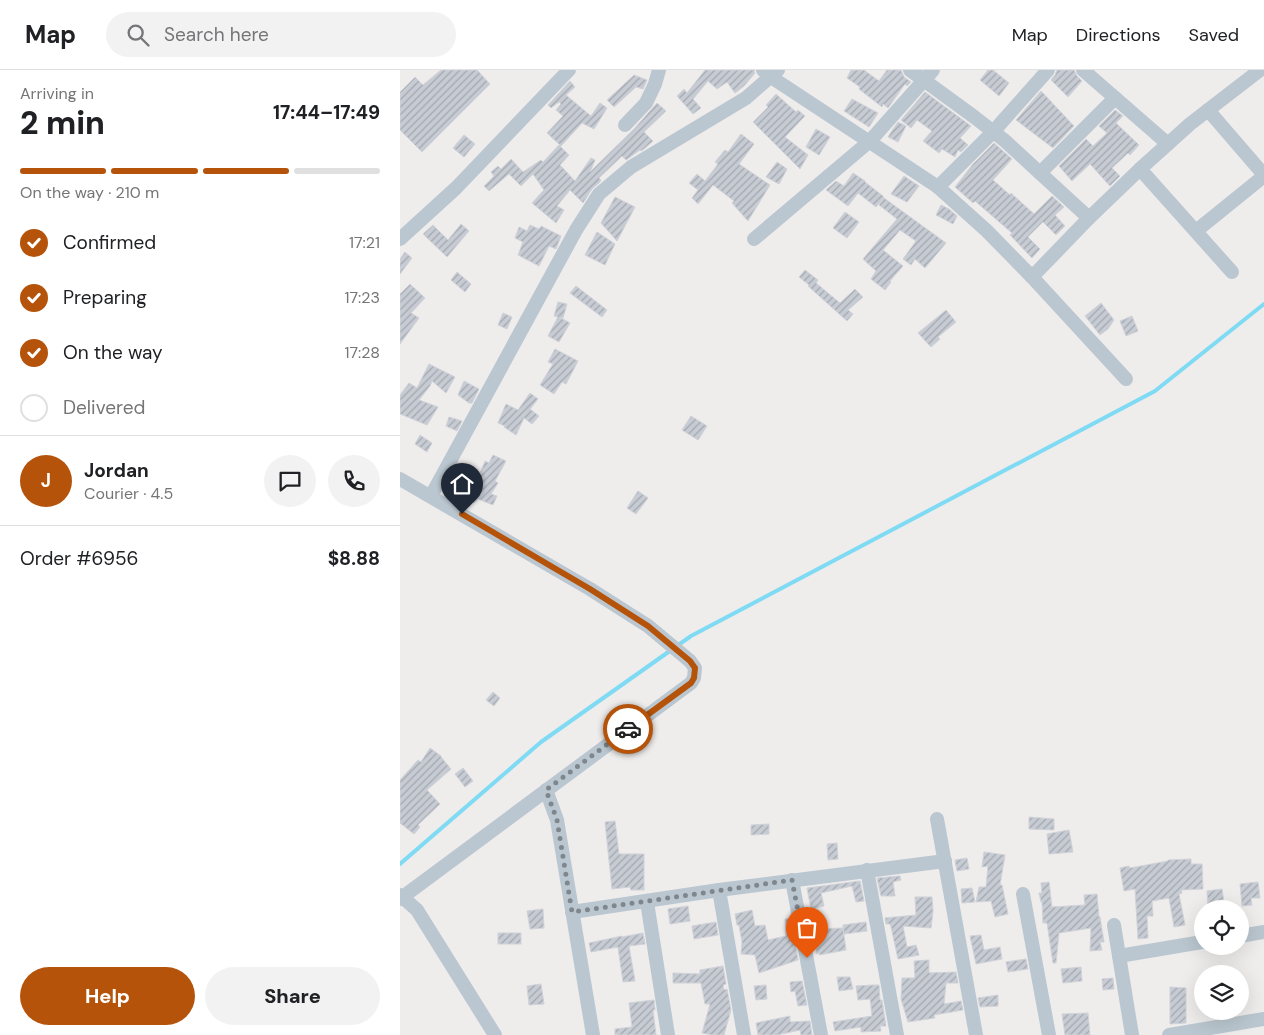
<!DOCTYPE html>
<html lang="en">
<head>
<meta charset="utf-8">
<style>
  body { margin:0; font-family:"DM Sans",sans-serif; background:#f2f2f2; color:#202124; height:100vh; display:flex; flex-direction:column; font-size:19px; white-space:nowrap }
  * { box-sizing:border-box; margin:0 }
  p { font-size:16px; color:#757577 }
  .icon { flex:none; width:28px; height:28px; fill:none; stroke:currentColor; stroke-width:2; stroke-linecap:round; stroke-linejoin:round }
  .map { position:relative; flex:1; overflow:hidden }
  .sheet { display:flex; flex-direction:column; background:#fff; width:400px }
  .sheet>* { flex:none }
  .controls { position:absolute; left:794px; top:830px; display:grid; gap:10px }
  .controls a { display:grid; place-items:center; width:55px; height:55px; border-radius:50%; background:#fff; box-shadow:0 5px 20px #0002; font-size:25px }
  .pin { position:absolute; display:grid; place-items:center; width:42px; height:42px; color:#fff; margin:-51px -21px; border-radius:50% 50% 50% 0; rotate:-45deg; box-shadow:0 0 5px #0007 }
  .pin .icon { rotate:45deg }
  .courier { position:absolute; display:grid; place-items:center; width:50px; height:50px; margin:-25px; border:4px solid #b45309; border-radius:50%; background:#fff; color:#222; box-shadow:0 1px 6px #0007 }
  .summary em { font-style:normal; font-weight:800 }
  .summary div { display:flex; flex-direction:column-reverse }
  .summary { display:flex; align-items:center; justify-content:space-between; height:85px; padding:0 20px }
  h1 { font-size:32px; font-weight:800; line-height:38px }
  .bar { display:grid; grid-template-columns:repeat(4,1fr); gap:8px 5px; align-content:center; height:60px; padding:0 20px }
  .bar i { height:6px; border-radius:4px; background:#e0e0e0 }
  .bar .active { background:#b45309 }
  .bar p { grid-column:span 4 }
  .line { display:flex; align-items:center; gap:12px; padding:0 20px; border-top:1px solid #e0e0e0 }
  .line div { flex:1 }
  .round { display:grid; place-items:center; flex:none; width:52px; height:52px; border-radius:26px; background:#f2f2f2 }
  ol { padding:0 20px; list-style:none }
  li { display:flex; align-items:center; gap:15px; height:55px }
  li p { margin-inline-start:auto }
  li .icon { padding:5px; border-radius:50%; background:#b45309; color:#fff; stroke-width:4 }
  li:last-child { color:#757577 }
  li i { width:28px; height:28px; border:2px solid #e0e0e0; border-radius:50% }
  .action { display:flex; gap:10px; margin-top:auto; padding:10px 20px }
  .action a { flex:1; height:58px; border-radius:30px; background:#b45309; color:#fff; font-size:20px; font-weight:800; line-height:58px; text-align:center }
  .action a+a { background:#f2f2f2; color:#202124 }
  header { display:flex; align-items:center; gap:30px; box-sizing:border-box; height:70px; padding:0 25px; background:#fff; border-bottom:1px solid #e0e0e0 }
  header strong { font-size:24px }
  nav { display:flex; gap:28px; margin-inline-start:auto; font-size:18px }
  .search { width:350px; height:45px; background:#f2f2f2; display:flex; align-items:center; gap:12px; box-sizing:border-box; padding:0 18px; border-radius:28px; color:#757577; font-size:19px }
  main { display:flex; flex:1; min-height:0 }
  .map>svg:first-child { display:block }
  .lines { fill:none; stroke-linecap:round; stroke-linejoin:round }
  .stream { stroke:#7edbf3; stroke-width:4 }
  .building { fill:url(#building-hatch); stroke:#cfd2d8 }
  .street { stroke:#bbc7d0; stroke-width:14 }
  .done { stroke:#7f878e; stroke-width:5; stroke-dasharray:0 9 }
  .route { stroke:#b45309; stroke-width:6 }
</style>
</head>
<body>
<header>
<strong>Map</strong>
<div class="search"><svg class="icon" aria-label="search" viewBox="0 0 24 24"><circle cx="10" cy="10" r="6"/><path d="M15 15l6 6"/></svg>Search here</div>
<nav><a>Map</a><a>Directions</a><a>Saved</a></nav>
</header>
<main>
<section class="sheet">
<div class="summary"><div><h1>2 min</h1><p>Arriving in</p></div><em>17:44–17:49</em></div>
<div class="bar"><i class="active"></i><i class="active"></i><i class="active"></i><i></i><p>On the way · 210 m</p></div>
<ol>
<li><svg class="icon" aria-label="check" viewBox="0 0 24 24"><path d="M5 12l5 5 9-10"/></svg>Confirmed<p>17:21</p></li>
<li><svg class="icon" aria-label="check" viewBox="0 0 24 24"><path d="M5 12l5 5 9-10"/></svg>Preparing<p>17:23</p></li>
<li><svg class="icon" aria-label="check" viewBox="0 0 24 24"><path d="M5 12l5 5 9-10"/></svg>On the way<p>17:28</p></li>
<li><i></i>Delivered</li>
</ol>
<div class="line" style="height:90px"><b class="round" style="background:#b45309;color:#fff">J</b><div><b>Jordan</b><p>Courier · 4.5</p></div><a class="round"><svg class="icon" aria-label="chat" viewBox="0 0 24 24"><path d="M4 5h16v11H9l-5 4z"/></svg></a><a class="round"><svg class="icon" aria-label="phone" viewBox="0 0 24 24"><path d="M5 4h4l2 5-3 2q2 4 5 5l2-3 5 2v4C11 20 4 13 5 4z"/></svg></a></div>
<div class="line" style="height:65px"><div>Order #6956</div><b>$8.88</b></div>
<div class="action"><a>Help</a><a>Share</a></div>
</section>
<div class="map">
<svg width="864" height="965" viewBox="0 0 864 965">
  <defs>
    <pattern id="building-hatch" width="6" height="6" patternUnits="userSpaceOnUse" patternTransform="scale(1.25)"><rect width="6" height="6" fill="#c7cbd3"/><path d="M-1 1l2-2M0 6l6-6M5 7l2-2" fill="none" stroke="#a3a7ae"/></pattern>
  </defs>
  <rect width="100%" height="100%" fill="#efecec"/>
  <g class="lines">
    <!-- stream -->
    <path class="stream" d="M0,794l141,-122 150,-106 464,-245 109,-87"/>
  </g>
  <!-- building -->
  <g class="building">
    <path d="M41,0h36l13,14 -68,68 -22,-22v-38l15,-15 8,8z"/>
    <path d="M305,0h49l1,3 -11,13 -9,7 -8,-11 -10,7 -9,-8 -15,18 8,9 -8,6 -16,-18 7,-7 3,4z"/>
    <path d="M451,0h13l15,11 8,-11h14l3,7 7,5 -4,4 -2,-2 -17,24 -5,-4 -1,3 -23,-18 1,-2 -13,-9z"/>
    <path d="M588,0h5l16,13 -10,13 -19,-16z"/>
    <path d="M657,0h17l3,6 5,5 -14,16 -17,-17 4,-5z"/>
    <path d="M234,5l13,5 -4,9 -7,-2 -22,20 -7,-7z"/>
    <path d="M170,11l5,6 -9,8 25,21 9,-13 7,5 -13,21 -12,-6 -21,23 -14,-13 16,-17 -7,-6 5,-6 -2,-2 -8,6 -3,-3z"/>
    <path d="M641,21l33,35 -21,22 -37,-28z"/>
    <path d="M525,22l46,34 -11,12 8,7 -7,7 -3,-2 -3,7 -13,-8 -3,4 -16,-12 9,-10 -15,-11 -6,8 -10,-8z"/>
    <path d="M376,24l20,18 2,-2 7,6 -20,21 23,18 -8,14 -47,-47 15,-15 -2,-2z"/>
    <path d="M452,29l26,14 -9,14 -25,-16z"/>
    <path d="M257,33l9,8 -22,21 9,9 -9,8 -3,2 -1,-1 -14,10 -4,-4 -23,22 2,2 -1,2 -8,7 -9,14 -13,-13 -13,16 7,4 -8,13 -24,-20 12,-13 -11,-16 -12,12 -12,-12 -20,17 -5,-5 10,-10 -3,-4 7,-6 3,3 10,-10 12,13 18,-12 2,2 16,-17 10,10 -9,10 15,16 16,-23 4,2 -5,12 44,-43z"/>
    <path d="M715,40l8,6 -7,7 23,22 -9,10 -2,-2 -16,15 8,8 -10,10 -20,-22 -18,17 -13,-15 27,-27 7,7 14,-13 -8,-7z"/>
    <path d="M498,52l8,4 -8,16 -10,-5 5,-8z"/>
    <path d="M416,59l14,8 -11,18 -13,-8z"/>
    <path d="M341,64l13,10 -15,20 31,21 -22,36 -16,-18 2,-2 -21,-16 -15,19 -6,-6 6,-8 -9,-7 8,-9 8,7 13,-17 -3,-2 10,-12 3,2z"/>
    <path d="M64,65l11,9 -11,13 -11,-9z"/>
    <path d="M594,73l18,16 -19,21 17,15 1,-2 23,21 18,-18 12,11 -9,8 10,11 -9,9 -13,-13 -15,15 12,12 -8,9 -22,-23 2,-2 -37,-32 -2,2 -18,-16 18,-23z"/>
    <path d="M377,92l10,7 -8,15 -13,-7z"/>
    <path d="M453,103l12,8v1l18,14 1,2 -8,9 -18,-14 -10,13 -22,-16 10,-9 8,5z"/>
    <path d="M504,106l15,10 -12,16 -16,-8z"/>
    <path d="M215,127l20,10 -18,34 -16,-18z"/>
    <path d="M484,128l62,45 -21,25 -10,-9 -4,6 -8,-6 13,-18 -16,-11 -17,20 20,16 -13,15 1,1 -6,8 -14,-11 5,-8 -13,-12 34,-40 -18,-14z"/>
    <path d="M541,135l8,4 8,7 -4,8 -17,-9z"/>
    <path d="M445,142l14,10 -12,16 -14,-10z"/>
    <path d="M61,154l8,7 -22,26 -24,-23 10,-9 15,15z"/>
    <path d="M130,155l9,4 2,-3 20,10 -5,13 -7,-3 -10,20 -21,-11 5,-13 -8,-4 4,-11 8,4z"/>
    <path d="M197,162l18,12 -10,21 -20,-10z"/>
    <path d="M5,182l7,6 -12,16v-15z"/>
    <path d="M405,200l13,10 -2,3 24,20 15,-14 8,8 -15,13 5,4 -6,7 -39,-35 1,-1 -10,-8z"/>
    <path d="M57,202l14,12 -6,8 -14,-12z"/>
    <path d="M10,214l15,14 -14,15 8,5 -19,26v-50z"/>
    <path d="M176,216l31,24 -5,7 -32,-24z"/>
    <path d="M158,232l9,2 -4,14 -4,-1 11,6 -11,19 -11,-6 10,-19 -4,-1z"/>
    <path d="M701,233l13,17 -6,9 -8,6 -15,-19z"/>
    <path d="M546,240l10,12 -18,15 2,2 -9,8 -13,-14z"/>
    <path d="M103,243l9,4 -5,12 -9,-4z"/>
    <path d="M732,246l6,15 -12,5 -6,-15z"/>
    <path d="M155,279l23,12 -12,23 -4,-2 -8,12 -14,-9 13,-21 -5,-2z"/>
    <path d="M29,294l26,13 -9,16 -14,-12 -2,5 -11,14 19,7 -11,18 -27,-11v-19l9,-12 8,5z"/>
    <path d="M64,311l15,8 -7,14h-3l-11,-8z"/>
    <path d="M130,323l8,6 -8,10 9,7 -7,8 -8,-6 -8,17 -12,-8 1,-1 -7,-3 8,-19 12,6z"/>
    <path d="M291,346l16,10 -9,14 -16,-10z"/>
    <path d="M49,347l13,4 -5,10 -11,-5z"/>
    <path d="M20,365l12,8 -5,9 -12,-8z"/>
    <path d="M93,385l13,6 -11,20 3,2 -7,11 6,2 -4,9 -15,-6 -4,4 -10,-8 14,-17 7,-17 4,2z"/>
    <path d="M238,421l10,7 -12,16 -9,-6z"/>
    <path d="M93,622l7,6 -6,8 -8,-6z"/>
    <path d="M30,678l11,8v1l10,12 -24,21 13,14 -22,21 2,2 -6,7 -14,-11v-43l18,-20 3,2z"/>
    <path d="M63,698l10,13 -8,6 -10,-13z"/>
    <path d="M629,747l25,2v11l-25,-1z"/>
    <path d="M215,751l4,33h25v36h-13l-1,-3 -18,2 -7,-67z"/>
    <path d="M369,754v10l-18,1v-10z"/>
    <path d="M669,760l4,22 -24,2 -2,-20z"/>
    <path d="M437,773l1,16 -10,1 -1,-16z"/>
    <path d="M584,782l21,3 -5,30h2l6,29 -13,3 -4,-16 -15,1 3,-15h7l2,-21 -6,1z"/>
    <path d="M567,788l2,11 -12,2 -2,-11z"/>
    <path d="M791,789v5h11l1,25 -22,1 1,3 -3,1 6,31 -11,2 -5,-29 -17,3 1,15h-6l1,22 -10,1 -3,-50 -11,2 -4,-23 9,-2 1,2 38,-7v-1z"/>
    <path d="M500,806l1,4 -8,2 2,14h-14l-4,-18z"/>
    <path d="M460,811l4,20 -8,1 -4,-16 -31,7 3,13 -13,3 -4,-21z"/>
    <path d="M649,812l3,25 33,-2 -1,-10 13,-1 2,23h1l4,25h-4l2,8 -12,1 1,-23 -32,5 -3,30h-3l-6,-40h-4l-1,-21h-1l-2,-9h3l-1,-10z"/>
    <path d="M858,812l2,16h-9l1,7 -10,1 -2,-22z"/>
    <path d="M572,818l3,14 -13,1 -1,-14z"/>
    <path d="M822,819l3,20h-17l-1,-18z"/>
    <path d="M515,827h17l1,14 -2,17 -28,-2 4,21 9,-2 3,10 -21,4 -7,-32 -1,-3h-4l-1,-6 31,-3z"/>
    <path d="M288,836l2,15 -20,3 -2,-15z"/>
    <path d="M143,839l1,19 -14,1 -3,-18z"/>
    <path d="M352,840l3,16 10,-1 3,15 18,-4 -1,-17 5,-1 8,42 -39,13 -4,-18 -14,-1 1,-12 -3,-17h-2l-2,-11z"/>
    <path d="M316,852l2,13 -24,4 -2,-13z"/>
    <path d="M466,852l1,9 -23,3 -1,-9z"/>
    <path d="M443,858l3,22 -27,5v-2l-3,1v-25z"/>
    <rect x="98" y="863" width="23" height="11"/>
    <path d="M243,863l2,11 -16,2 6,35 -12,1 -5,-35 -27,5 -2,-9 33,-7v1z"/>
    <path d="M581,865l3,15 16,-3 2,12 -26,5 -6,-28z"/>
    <path d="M626,889l2,10 -20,3 -2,-10z"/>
    <path d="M529,890v13l27,-1 2,11h-12l-2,21 17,-3 2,9 -29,5 1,3 -27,4 -7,-23 1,-21h13l-1,-17z"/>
    <path d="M323,896l3,18 -3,1 1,5 3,-1 4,21 -7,25h-12l-10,-2 8,-29h-5l-4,-21h-28v-10l27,1v-4z"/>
    <path d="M681,897l1,14 -19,2 -2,-14z"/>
    <path d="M437,907h13l3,12 -14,2z"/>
    <path d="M713,908l1,11 -11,1 -1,-11z"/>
    <path d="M402,911l5,24 -9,1 -3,-15 -4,1 -1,-10z"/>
    <path d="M141,914l3,20 -15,1 -2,-19z"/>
    <path d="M366,915l1,14 -11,1 -2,-14z"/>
    <path d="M473,915h6l1,15h2l4,26h-6l1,5 -20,1v-5l-26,4 -2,-9 39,-6 -2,-17 -12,1 -2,-14z"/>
    <path d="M770,917l16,1v35l-16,1z"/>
    <path d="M598,925v11l-18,1 -2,-9z"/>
    <path d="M254,930l1,10h-2l3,25h-41v-6l17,-2 -3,-24z"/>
    <path d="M688,943l2,22h-25l-3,-21z"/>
    <path d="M390,946v6l20,-1 2,14h-11l-1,-5 -23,5h-19l-2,-12z"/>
  </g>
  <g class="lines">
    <!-- street -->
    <g class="street">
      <path d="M363,0l8,7 167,110 49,44 45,46 94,102"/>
      <path d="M510,0l63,46 31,24 85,78"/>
      <path d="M683,0l85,74"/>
      <path d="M808,40l56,65"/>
      <path d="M225,55l21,-22 9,-19 4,-14"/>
      <path d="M740,99l92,103"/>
      <path d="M640,103l75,-75"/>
      <path d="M538,117l55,-55 55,-62"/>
      <path d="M796,161l68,-55"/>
      <path d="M0,169l56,-51 113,-118"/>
      <path d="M354,169l116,-98 63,-71"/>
      <path d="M632,207l57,-59 51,-49 50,-45 70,-54"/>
      <path d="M0,409l190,110 58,37 42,35 5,7 -1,10 -3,5 -291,216"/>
      <path d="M31,426l145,-266 23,-36 32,-27 115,-69 32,-28"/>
      <path d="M146,720l11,30 36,215"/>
      <path d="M537,749l39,216"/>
      <path d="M467,800l30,165"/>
      <path d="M392,810l29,155"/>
      <path d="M319,820l25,145"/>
      <path d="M623,824l26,141"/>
      <path d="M0,825l17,15 78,125"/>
      <path d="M247,832l21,133"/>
      <path d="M172,842l147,-22 226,-29"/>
      <path d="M714,855l18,110"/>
      <path d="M840,866l24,-4"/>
      <path d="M719,886l83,-14"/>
      <path d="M769,965l95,-16"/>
    </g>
  </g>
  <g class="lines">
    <!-- done -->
    <path class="done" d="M228,659l-82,61 11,30 15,92 220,-32 15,78"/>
    <!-- route -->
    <path class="route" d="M62,444l128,75 58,37 42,35 5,7 -1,10 -3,5 -63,46"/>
  </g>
</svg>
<div class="controls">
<a><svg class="icon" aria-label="locate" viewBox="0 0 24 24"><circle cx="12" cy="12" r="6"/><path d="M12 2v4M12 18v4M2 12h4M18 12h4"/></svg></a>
<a><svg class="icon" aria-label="layers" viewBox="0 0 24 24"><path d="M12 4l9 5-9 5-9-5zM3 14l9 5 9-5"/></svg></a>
</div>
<div class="pin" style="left:407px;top:888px;background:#ea580c"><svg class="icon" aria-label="bag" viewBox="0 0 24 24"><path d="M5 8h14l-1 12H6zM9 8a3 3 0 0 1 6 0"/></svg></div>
<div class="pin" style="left:62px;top:444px;background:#1f2937"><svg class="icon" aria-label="home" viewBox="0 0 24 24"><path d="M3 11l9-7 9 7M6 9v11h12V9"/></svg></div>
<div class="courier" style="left:228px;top:659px"><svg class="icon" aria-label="car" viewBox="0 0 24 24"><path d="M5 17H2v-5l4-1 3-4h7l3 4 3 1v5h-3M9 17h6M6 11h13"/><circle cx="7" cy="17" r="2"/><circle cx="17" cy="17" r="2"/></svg></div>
</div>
</main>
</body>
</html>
